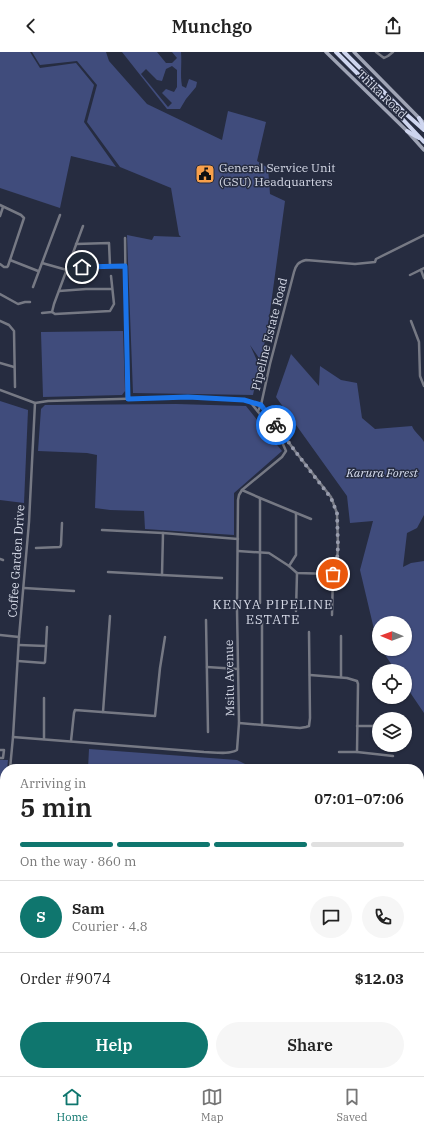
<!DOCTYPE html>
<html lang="en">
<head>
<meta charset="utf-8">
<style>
  body { margin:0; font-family:"IBM Plex Serif",serif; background:#f6f6f6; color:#222; height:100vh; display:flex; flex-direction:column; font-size:15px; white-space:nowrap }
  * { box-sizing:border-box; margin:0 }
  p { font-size:13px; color:#767676 }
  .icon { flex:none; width:22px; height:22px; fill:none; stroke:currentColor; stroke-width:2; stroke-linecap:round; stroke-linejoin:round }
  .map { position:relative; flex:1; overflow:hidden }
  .side { position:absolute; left:0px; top:712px; width:424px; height:312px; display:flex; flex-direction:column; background:#fff; border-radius:16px 16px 0 0; box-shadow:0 1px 3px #0004 }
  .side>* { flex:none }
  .needle { width:26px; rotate:271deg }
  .controls { position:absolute; left:372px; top:564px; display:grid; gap:8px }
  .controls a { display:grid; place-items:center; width:40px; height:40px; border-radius:50%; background:#fff; box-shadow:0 1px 3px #0004; font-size:20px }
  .pin { position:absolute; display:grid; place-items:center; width:34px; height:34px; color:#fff; margin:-17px; border:2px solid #fff; border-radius:50%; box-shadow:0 1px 4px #0007 }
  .courier { position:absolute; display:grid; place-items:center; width:40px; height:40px; margin:-20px; border:3px solid #1a73e8; border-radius:50%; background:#fff; color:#222; box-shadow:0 1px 5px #0007 }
  .headline em { font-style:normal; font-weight:600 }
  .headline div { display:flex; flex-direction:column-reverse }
  .headline { display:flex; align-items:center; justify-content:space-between; height:68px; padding:0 20px }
  h1 { font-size:26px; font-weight:600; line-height:30px }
  .bar { display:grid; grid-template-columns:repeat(4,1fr); gap:6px 4px; align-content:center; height:48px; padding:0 20px }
  .bar i { height:5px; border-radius:3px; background:#e0e0e0 }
  .bar .on { background:#0f766e }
  .bar p { grid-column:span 4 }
  .line { display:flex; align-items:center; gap:10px; padding:0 20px; border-top:1px solid #e0e0e0 }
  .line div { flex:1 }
  .round { display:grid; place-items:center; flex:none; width:42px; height:42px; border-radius:21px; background:#f6f6f6 }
  .button { display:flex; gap:8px; margin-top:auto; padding:8px 20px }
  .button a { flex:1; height:46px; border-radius:24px; background:#0f766e; color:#fff; font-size:16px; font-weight:600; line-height:46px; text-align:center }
  .button a+a { background:#f6f6f6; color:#222 }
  header { display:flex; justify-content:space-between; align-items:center; height:52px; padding:0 20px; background:#fff; font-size:18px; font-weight:600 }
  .tabs { display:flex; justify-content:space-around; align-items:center; height:56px; border-top:1px solid #e0e0e0; background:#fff; font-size:11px; color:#767676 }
  .tabs a { display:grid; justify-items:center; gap:2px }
  .tabs .on { color:#0f766e }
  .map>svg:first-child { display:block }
  .green { fill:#404c7c; fill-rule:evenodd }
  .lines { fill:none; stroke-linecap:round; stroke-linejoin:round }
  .minor { stroke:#767984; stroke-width:2.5 }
  .secondary { stroke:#9fa4b5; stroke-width:3.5 }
  .trunk { stroke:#ced5ee; stroke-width:4 }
  .done { stroke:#989cac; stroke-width:4; stroke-dasharray:0 7.2 }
  .route { stroke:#1a73e8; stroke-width:5 }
  .labels { text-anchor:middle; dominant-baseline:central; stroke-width:3; stroke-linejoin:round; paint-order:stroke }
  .street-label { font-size:12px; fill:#d5d9e6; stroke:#262c40 }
  .poi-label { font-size:12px; fill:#d5d9e6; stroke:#262c40; text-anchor:start }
  .park-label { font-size:12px; font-style:italic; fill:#d9dff1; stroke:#262c40 }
  .neighbourhood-label { font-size:13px; letter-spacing:1px; fill:#d5d9e6; stroke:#262c40 }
</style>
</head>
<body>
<header><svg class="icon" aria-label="back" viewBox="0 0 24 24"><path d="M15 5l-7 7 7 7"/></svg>Munchgo<svg class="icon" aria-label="share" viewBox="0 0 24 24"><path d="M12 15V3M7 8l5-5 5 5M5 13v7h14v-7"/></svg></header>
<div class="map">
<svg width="424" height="1024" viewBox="0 0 424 1024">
  <rect width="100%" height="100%" fill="#262c40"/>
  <!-- green -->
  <g class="green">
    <path d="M0,0h30l10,16 36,-5 18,22 -10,37 32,45 -45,-11 -11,52 -60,-20z"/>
    <path d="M32,0h74l3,9 38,43 75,36 6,-29 38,11 -9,39 11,7 2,26 15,7 -16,118 -8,42 -11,-16 9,20 -6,30 -120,-2 -6,-158 25,5 2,-4 27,1 -2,-2 -8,-47 -51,-21 -33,-45 10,-37 -20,-24 -37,4z"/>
    <path d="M122,0h35l9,11h6l5,-5 -5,-6h9c1,12 -1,23 1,34l4,2 3,-9 8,3 -1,5 -10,12 -6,10h-13zM172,14l5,4v17l-3,5 -8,-3 -4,4 10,10 -4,4 -27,-33 5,-5 11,11 5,1 4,-12z"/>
    <path d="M123,279l2,60 -3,4 -79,2 -2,-65z"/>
    <path d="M291,302l28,32 1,-20 21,14 16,3 5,35 13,11 37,-3c3,7 8,9 12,16v73l-7,13 -10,5 -4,34 8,-4 13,-2v152l-19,-28v-14h-9l-15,-22h24v-26h-26v23l-2,-4 -17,-72 13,-49 -23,2 -3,-27 -71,-99z"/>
    <path d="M0,349l28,9 -4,93 -24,-3z"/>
    <path d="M176,352l70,2 36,45 -48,42v42l-89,-6 -1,-18 -34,-1 -15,-2 2,-53 -10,-2 -49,-2 3,-42 4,-4z"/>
    <path d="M89,697l148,11 8,4 65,5h-222z"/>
    <path d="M0,708h8l-1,9h-2v38l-5,78z"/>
    <path d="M424,749v21l-5,5v-21z"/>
    <path d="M423,805l1,3v216h-424v-71l5,-1v67h414v-211z"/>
  </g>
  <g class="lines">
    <!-- minor -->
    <g class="minor">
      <path d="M376,0l8,6 4,-2 5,-4"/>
      <path d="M0,153l21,10 3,3 -16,48 -1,1h-3l-4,-3"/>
      <path d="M0,164l3,-9"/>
      <path d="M83,174l-29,78 -2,8 3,2 55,-3 4,-7 -3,-28"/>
      <path d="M125,186l2,161"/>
      <path d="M76,192l33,-1 1,23"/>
      <path d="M10,208l28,11"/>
      <path d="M42,211l25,7"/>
      <path d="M68,215l57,-1"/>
      <path d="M421,218l3,8"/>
      <path d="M410,223l14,-7"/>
      <path d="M33,235l27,-72"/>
      <path d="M59,239l27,-2h25"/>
      <path d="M0,242l18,10 7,-2h5"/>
      <path d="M42,261l10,-1"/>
      <path d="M0,269l9,4 5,6 1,56"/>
      <path d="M411,269l8,21 1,34 4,10"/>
      <path d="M0,311l14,4"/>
      <path d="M0,338l35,13 13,-2 140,-4 56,3 17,5"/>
      <path d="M261,353l34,46 36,46 6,16 1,33 -1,15 -4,13 -1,41"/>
      <path d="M258,359l3,-6 9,-41 24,-92c2,-7 4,-10 12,-12l49,4 20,-2 1,-3 48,-24"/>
      <path d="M242,438l18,8 51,21"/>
      <path d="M102,478l61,3 75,6"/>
      <path d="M36,496l24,-1 1,-2 1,-22"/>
      <path d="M238,499l31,2 20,13 8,7 36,1"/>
      <path d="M0,507l3,1"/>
      <path d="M289,514l7,-11v-42"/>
      <path d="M108,520l54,3 1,-42"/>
      <path d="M162,523l60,3"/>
      <path d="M24,536l50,3"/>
      <path d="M260,551v-105"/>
      <path d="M296,559l1,-38"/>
      <path d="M206,568l2,112"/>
      <path d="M262,569v104"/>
      <path d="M0,583l19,2"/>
      <path d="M341,584v41"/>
      <path d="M46,594l1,-19"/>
      <path d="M18,609l26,2 1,-1 1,-16 -27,-1"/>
      <path d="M207,615l31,2"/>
      <path d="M310,623l37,3 10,3 1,3 -1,68"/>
      <path d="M103,660l7,-96"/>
      <path d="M239,671l61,5 6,-1 3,-1 1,-8 -1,-86"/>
      <path d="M357,674h22"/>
      <path d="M13,685l191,15c10,0 24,3 33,-2l2,-27 -2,-114 1,-109 1,-5 3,-5 40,-33 4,-6 -4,-9 -31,-39"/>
      <path d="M44,687v-41"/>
      <path d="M71,689l3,-28 1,-3 80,6 5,-48 5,-31"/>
      <path d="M0,698h4l-1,8h-3"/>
      <path d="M339,700h18l36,4"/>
      <path d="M10,717l3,-32 6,-100 10,-115 6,-119"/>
      <path d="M0,873l5,-78"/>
      <path d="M0,897l5,1"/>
      <path d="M419,982l5,-4"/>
      <path d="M403,1019l1,5"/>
    </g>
    <!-- secondary -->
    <g class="secondary">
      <path d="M326,0l81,79 17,19"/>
      <path d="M354,0l70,71"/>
    </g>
    <!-- trunk -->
    <g class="trunk">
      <path d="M336,0l59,59 29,31"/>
      <path d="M344,0l62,62 18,16"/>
      <path d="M419,66l5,9"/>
      <path d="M407,79l12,7"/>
      <path d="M419,829l5,-3"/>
      <path d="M0,952l5,-1"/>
    </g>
  </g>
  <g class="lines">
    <!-- done -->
    <path class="done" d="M276,373l19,26 36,47 6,15 1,33 -1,15 -4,13"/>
    <!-- route -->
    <path class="route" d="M82,215l43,-1 3,133 60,-2 56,3 17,5 15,20"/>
  </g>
  <!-- icons -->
  <defs>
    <symbol id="civic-square" viewBox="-11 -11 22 22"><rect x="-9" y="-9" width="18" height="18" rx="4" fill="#f8a04b" stroke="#262c40"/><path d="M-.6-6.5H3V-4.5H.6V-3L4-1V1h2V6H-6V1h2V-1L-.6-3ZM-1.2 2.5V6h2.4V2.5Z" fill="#111"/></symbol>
  </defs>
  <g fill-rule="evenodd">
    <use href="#civic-square" x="194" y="111" width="22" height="22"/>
  </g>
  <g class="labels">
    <!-- street labels -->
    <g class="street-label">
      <text transform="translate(382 42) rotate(44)">Thika Road</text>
      <text transform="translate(269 282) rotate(-76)">Pipeline Estate Road</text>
      <text transform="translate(16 509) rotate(-86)">Coffee Garden Drive</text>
      <text transform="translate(229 626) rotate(-91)">Msitu Avenue</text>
    </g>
    <!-- poi labels -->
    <g class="poi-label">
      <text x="219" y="115">General Service Unit<tspan x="219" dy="14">(GSU) Headquarters</tspan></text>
    </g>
    <!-- park labels -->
    <g class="park-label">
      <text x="382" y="420">Karura Forest</text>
    </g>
    <!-- neighbourhood labels -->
    <g class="neighbourhood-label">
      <text x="273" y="552">KENYA PIPELINE<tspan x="273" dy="15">ESTATE</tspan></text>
    </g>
  </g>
</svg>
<div class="controls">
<a><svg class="needle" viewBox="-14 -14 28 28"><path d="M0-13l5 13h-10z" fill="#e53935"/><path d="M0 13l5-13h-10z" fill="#767676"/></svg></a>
<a><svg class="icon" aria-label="locate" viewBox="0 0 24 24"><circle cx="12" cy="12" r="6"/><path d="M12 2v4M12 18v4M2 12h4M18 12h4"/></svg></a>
<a><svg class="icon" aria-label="layers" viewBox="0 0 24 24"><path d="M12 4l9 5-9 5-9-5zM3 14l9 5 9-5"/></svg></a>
</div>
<div class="pin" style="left:333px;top:522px;background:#ea580c"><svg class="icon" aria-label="bag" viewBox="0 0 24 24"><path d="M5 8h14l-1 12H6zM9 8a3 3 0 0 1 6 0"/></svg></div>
<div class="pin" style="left:82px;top:215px;background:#1f2937"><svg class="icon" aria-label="home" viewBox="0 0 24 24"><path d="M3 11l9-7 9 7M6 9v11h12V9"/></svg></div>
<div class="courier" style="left:276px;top:373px"><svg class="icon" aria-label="bike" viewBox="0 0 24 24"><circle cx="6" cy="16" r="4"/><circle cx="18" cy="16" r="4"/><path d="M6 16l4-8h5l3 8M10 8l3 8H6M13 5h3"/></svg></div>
<section class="side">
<div class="headline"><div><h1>5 min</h1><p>Arriving in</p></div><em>07:01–07:06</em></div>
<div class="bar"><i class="on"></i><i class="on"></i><i class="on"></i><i></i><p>On the way · 860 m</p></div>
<div class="line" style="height:72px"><b class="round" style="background:#0f766e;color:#fff">S</b><div><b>Sam</b><p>Courier · 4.8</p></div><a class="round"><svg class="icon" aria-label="chat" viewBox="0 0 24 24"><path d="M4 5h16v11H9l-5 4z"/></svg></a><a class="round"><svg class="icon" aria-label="phone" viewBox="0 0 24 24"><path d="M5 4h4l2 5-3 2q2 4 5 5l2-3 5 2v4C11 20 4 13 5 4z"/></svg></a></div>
<div class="line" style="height:52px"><div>Order #9074</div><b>$12.03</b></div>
<div class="button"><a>Help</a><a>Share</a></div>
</section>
</div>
<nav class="tabs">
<a class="on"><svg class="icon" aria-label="home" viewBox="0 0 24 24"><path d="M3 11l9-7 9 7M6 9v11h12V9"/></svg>Home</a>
<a><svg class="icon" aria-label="map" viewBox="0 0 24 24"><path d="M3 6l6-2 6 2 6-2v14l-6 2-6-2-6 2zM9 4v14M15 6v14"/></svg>Map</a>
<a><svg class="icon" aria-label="saved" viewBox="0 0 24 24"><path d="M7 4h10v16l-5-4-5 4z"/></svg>Saved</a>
</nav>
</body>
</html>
